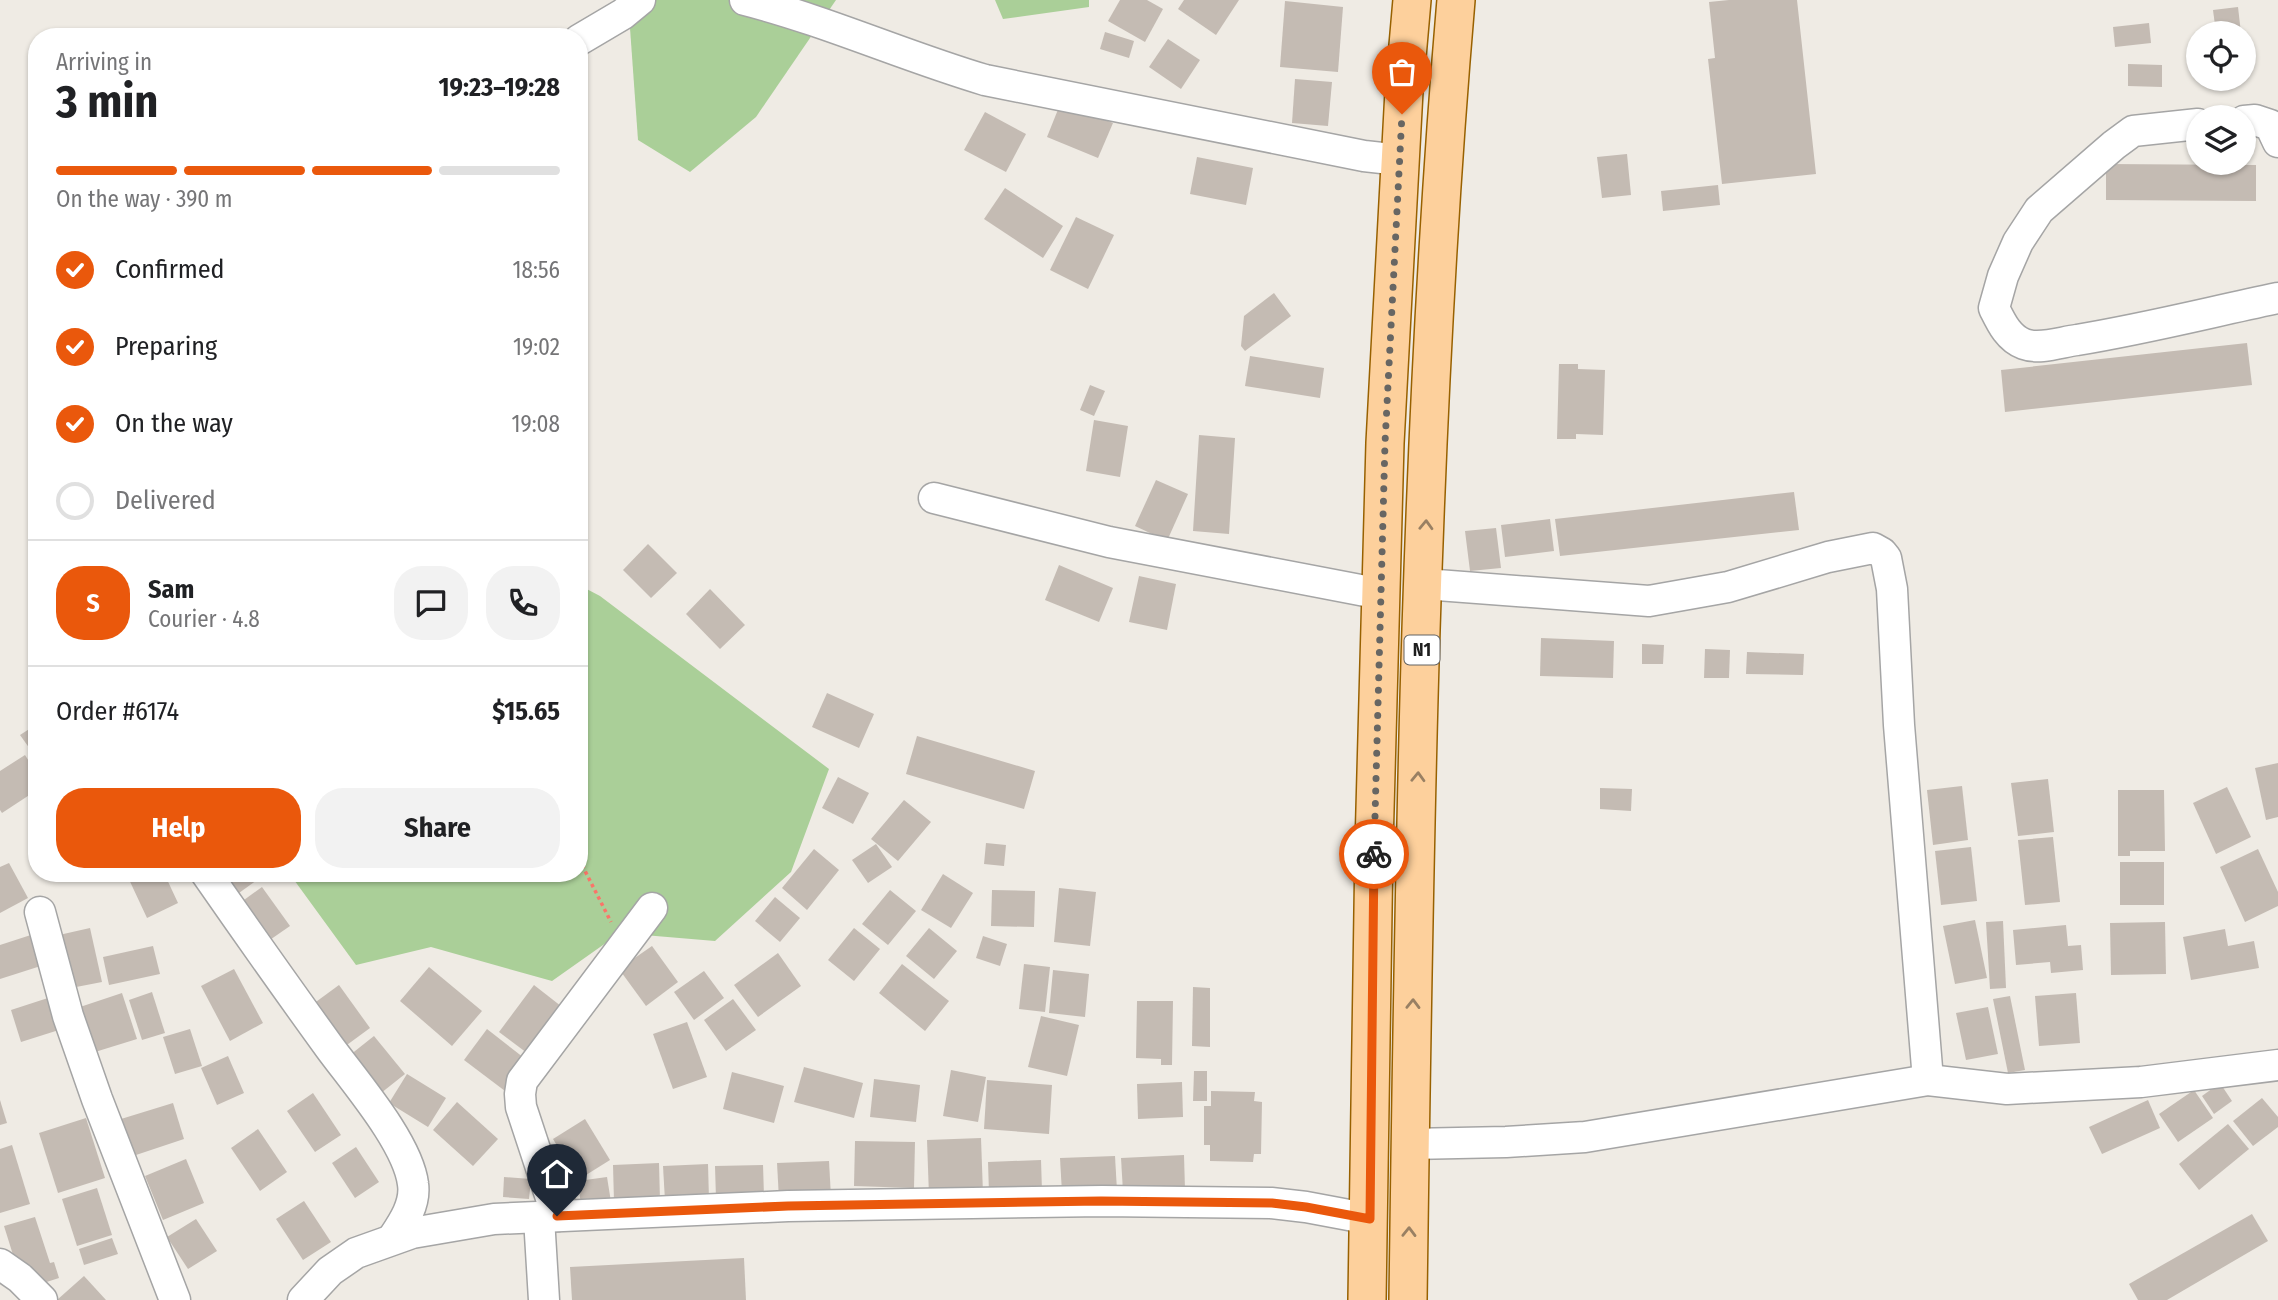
<!DOCTYPE html>
<html lang="en">
<head>
<meta charset="utf-8">
<style>
  body { margin:0; font-family:"Fira Sans Condensed",sans-serif; background:#f2f2f2; color:#202124; height:100vh; display:flex; flex-direction:column; font-size:26px; white-space:nowrap }
  * { box-sizing:border-box; margin:0 }
  p { font-size:23px; color:#757577 }
  .icon { flex:none; width:38px; height:38px; fill:none; stroke:currentColor; stroke-width:2; stroke-linecap:round; stroke-linejoin:round }
  .map { position:relative; flex:1; overflow:hidden }
  .details { position:absolute; left:28px; top:28px; width:560px; height:854px; display:flex; flex-direction:column; background:#fff; border-radius:28px; box-shadow:0 2px 5px #0004 }
  .details>* { flex:none }
  .controls { position:absolute; left:2186px; top:21px; display:grid; gap:14px }
  .controls a { display:grid; place-items:center; width:70px; height:70px; border-radius:50%; background:#fff; box-shadow:0 2px 5px #0004; font-size:35px }
  .pin { position:absolute; display:grid; place-items:center; width:60px; height:60px; color:#fff; margin:-72px -30px; border-radius:50% 50% 50% 0; rotate:-45deg; box-shadow:0 0 7px #0007 }
  .pin .icon { rotate:45deg }
  .courier { position:absolute; display:grid; place-items:center; width:70px; height:70px; margin:-35px; border:5px solid #ea580c; border-radius:50%; background:#fff; color:#222; box-shadow:0 2px 9px #0007 }
  .overview em { font-style:normal; font-weight:700 }
  .overview div { display:flex; flex-direction:column-reverse }
  .overview { display:flex; align-items:center; justify-content:space-between; height:119px; padding:0 28px }
  h1 { font-size:46px; font-weight:700; line-height:52px }
  .bar { display:grid; grid-template-columns:repeat(4,1fr); gap:10px 7px; align-content:center; height:84px; padding:0 28px }
  .bar i { height:9px; border-radius:5px; background:#e0e0e0 }
  .bar .current { background:#ea580c }
  .bar p { grid-column:span 4 }
  .line { display:flex; align-items:center; gap:18px; padding:0 28px; border-top:2px solid #e0e0e0 }
  .line div { flex:1 }
  .round { display:grid; place-items:center; flex:none; width:74px; height:74px; border-radius:28px; background:#f2f2f2 }
  ol { padding:0 28px; list-style:none }
  li { display:flex; align-items:center; gap:21px; height:77px }
  li p { margin-inline-start:auto }
  li .icon { padding:7px; border-radius:50%; background:#ea580c; color:#fff; stroke-width:4 }
  li:last-child { color:#757577 }
  li i { width:38px; height:38px; border:4px solid #e0e0e0; border-radius:50% }
  .action { display:flex; gap:14px; margin-top:auto; padding:14px 28px }
  .action a { flex:1; height:80px; border-radius:28px; background:#ea580c; color:#fff; font-size:28px; font-weight:700; line-height:80px; text-align:center }
  .action a+a { background:#f2f2f2; color:#202124 }
  .map>svg:first-child { display:block }
  .forest { fill:#aacf98 }
  .building { fill:#c4bbb3 }
  .lines { fill:none; stroke-linecap:round; stroke-linejoin:round }
  .minor-casing { stroke:#a5a5a5; stroke-width:33 }
  .major-casing { stroke:#986100; stroke-width:40 }
  .path { stroke:#fb7469; stroke-width:3.5; stroke-dasharray:3.5 3.5; stroke-linecap:butt }
  .minor { stroke:#fff; stroke-width:30 }
  .major { stroke:#fdd09c; stroke-width:37 }
  .oneway { stroke:#998063 }
  .done { stroke:#676663; stroke-width:7; stroke-dasharray:0 12.6 }
  .route { stroke:#ea580c; stroke-width:9 }
  .labels { text-anchor:middle; dominant-baseline:central; stroke-width:7; stroke-linejoin:round; paint-order:stroke }
  .shield { fill:#fff; stroke:#626262; stroke-width:2 }
  .shield-label { font-size:18px; font-weight:bold; fill:#1e1e1e }
</style>
</head>
<body>
<div class="map">
<svg width="2278" height="1300" viewBox="0 0 2278 1300">
  <rect width="100%" height="100%" fill="#efebe4"/>
  <!-- forest -->
  <g class="forest">
    <path d="M628,0h208l-80,117 -66,55 -52,-32z"/>
    <path d="M995,0h94v7l-86,12z"/>
    <path d="M579,585l21,11 229,173 -38,103 -76,69 -95,-8 -68,48 -121,-34 -75,18 -67,-92h290z"/>
  </g>
  <!-- building -->
  <g class="building">
    <path d="M1120,0h27l16,9 -18,33 -37,-21z"/>
    <path d="M1184,0h55l-23,35 -38,-26z"/>
    <path d="M1729,0h68l19,174 -94,10 -14,-125 7,-1 -6,-56z"/>
    <path d="M1285,1l58,6 -5,65 -58,-5z"/>
    <path d="M2238,7l3,26h-25l-3,-23z"/>
    <path d="M2149,23l2,20 -36,4 -2,-20z"/>
    <path d="M1105,32l29,9 -5,17 -29,-9z"/>
    <path d="M1168,39l32,21 -19,29 -32,-22z"/>
    <path d="M2128,64l34,1v22l-34,-1z"/>
    <path d="M1295,79l37,3 -4,44 -36,-3z"/>
    <path d="M1061,102l52,21 -15,35 -51,-21z"/>
    <path d="M985,112l41,22 -20,38 -42,-22z"/>
    <path d="M1627,154l4,41 -29,3 -5,-41z"/>
    <path d="M1197,157l56,11 -7,37 -56,-11z"/>
    <path d="M2106,164l150,1v36l-150,-1z"/>
    <path d="M1718,185l2,20 -57,6 -2,-20z"/>
    <path d="M1005,188l58,38 -20,32 -59,-39z"/>
    <path d="M1076,217l38,18 -26,54 -38,-19z"/>
    <path d="M1274,293l17,23 -46,35 -4,-5 3,-30z"/>
    <path d="M2247,343l5,42 -247,27 -4,-42z"/>
    <path d="M1250,356l74,12 -4,30 -75,-12z"/>
    <path d="M1559,364h19v5l27,1 -2,65 -27,-1v5h-19z"/>
    <path d="M1090,385l15,6 -11,25 -14,-6z"/>
    <path d="M1094,420l34,6 -8,51 -34,-6z"/>
    <path d="M1199,435l36,3 -6,96 -36,-3z"/>
    <path d="M1156,480l32,14 -21,47 -32,-15z"/>
    <path d="M1794,492l5,38 -239,26 -5,-37z"/>
    <path d="M1550,519l4,32 -49,6 -4,-32z"/>
    <path d="M1496,528l5,40 -31,3 -5,-40z"/>
    <path d="M648,544l29,29 -26,25 -28,-28z"/>
    <path d="M1059,565l54,23 -14,34 -54,-22z"/>
    <path d="M1139,576l37,8 -9,46 -38,-8z"/>
    <path d="M710,589l35,36 -25,24 -34,-35z"/>
    <path d="M1541,638l73,3 -1,37 -73,-2z"/>
    <path d="M1642,644l22,1 -1,19h-21z"/>
    <path d="M1705,649l25,1 -1,28h-25z"/>
    <path d="M1747,652l57,2 -1,21 -57,-1z"/>
    <path d="M827,693l47,21 -15,34 -47,-21z"/>
    <path d="M37,724v21l-7,4 -10,-14z"/>
    <path d="M917,736l118,35 -11,38 -118,-35z"/>
    <path d="M37,749v19l-9,-13z"/>
    <path d="M25,755l12,19v16l-35,23 -2,-3v-39z"/>
    <path d="M2278,763v54l-12,3 -11,-52z"/>
    <path d="M838,777l31,16 -16,31 -31,-16z"/>
    <path d="M2048,779l6,53 -36,4 -7,-53z"/>
    <path d="M1962,786l6,54 -35,5 -6,-55z"/>
    <path d="M2227,787l24,50 -35,17 -23,-51z"/>
    <path d="M1600,788l32,1 -1,22 -31,-2z"/>
    <path d="M2118,790h46l1,61h-35v5h-12z"/>
    <path d="M904,800l27,22 -33,39 -27,-22z"/>
    <path d="M2053,837l7,65 -35,3 -7,-65z"/>
    <path d="M986,843l20,2 -2,21 -20,-2z"/>
    <path d="M876,844l16,23 -24,16 -16,-23z"/>
    <path d="M1971,847l6,54 -36,4 -6,-54z"/>
    <path d="M814,849l25,21 -32,40 -25,-22z"/>
    <path d="M2258,849l20,43v14l-33,16 -25,-55z"/>
    <rect x="2120" y="862" width="44" height="43"/>
    <path d="M9,863l19,35 -28,15v-46z"/>
    <path d="M126,873h38l14,30 -31,15z"/>
    <path d="M214,873h42l4,5 -28,20z"/>
    <path d="M943,874l30,19 -22,35 -30,-18z"/>
    <path d="M262,887l28,39 -26,18 -27,-39z"/>
    <path d="M1059,888l37,4 -6,54 -36,-4z"/>
    <path d="M890,890l26,21 -28,34 -26,-21z"/>
    <path d="M992,890l43,1 -1,36 -43,-1z"/>
    <path d="M775,897l25,21 -20,24 -25,-21z"/>
    <path d="M1975,920l12,58 -32,6 -12,-58z"/>
    <path d="M2003,921l3,67 -16,1 -4,-67z"/>
    <path d="M2165,922l1,52 -55,1 -1,-52z"/>
    <path d="M2066,925l2,21 13,-1 2,25 -32,3 -1,-11 -34,3 -3,-35z"/>
    <path d="M90,928l12,54 -31,6 -12,-53z"/>
    <path d="M854,928l26,21 -26,32 -26,-21z"/>
    <path d="M929,928l28,23 -23,28 -28,-23z"/>
    <path d="M2225,929l3,17 26,-5 5,27 -68,12 -8,-43z"/>
    <path d="M37,933l10,31 -47,15v-34z"/>
    <path d="M983,936l24,8 -7,22 -24,-8z"/>
    <path d="M153,946l7,28 -51,11 -6,-28z"/>
    <path d="M652,946l26,36 -32,24 -27,-37z"/>
    <path d="M778,953l23,33 -43,31 -24,-32z"/>
    <path d="M902,964l47,37 -24,30 -46,-38z"/>
    <path d="M1024,964l26,3 -5,45 -26,-3z"/>
    <path d="M429,967l53,44 -30,35 -52,-45z"/>
    <path d="M234,969l29,54 -33,18 -29,-55z"/>
    <path d="M1053,970l36,4 -4,43 -36,-4z"/>
    <path d="M704,971l20,27 -30,22 -20,-28z"/>
    <path d="M339,985l31,43 -30,22 -31,-43z"/>
    <path d="M534,985l32,25 -35,46 -32,-24z"/>
    <path d="M1193,987l17,1v59l-18,-1z"/>
    <path d="M152,992l13,41 -23,7 -13,-40z"/>
    <path d="M122,993l15,46 -42,13 -15,-45z"/>
    <path d="M2076,993l4,50 -41,3 -4,-50z"/>
    <path d="M2010,996l15,74 -17,3 -15,-74z"/>
    <path d="M51,997l11,32 -41,13 -10,-32z"/>
    <path d="M733,999l23,31 -30,21 -22,-31z"/>
    <path d="M1137,1001h36l-1,64h-11v-6l-25,-1z"/>
    <path d="M1988,1007l10,47 -32,6 -10,-47z"/>
    <path d="M1041,1016l38,9 -12,51 -39,-9z"/>
    <path d="M687,1022l20,55 -34,12 -20,-55z"/>
    <path d="M190,1029l12,37 -27,8 -12,-37z"/>
    <path d="M487,1029l41,32 -23,30 -41,-31z"/>
    <path d="M374,1036l31,38 -29,23 -31,-38z"/>
    <path d="M228,1056l16,37 -27,12 -16,-37z"/>
    <path d="M804,1067l59,16 -9,35 -60,-16z"/>
    <path d="M951,1070l35,7 -8,45 -35,-6z"/>
    <path d="M1194,1071h13v30h-14z"/>
    <path d="M732,1072l52,14 -10,37 -51,-14z"/>
    <path d="M407,1074l39,24 -18,29 -39,-24z"/>
    <path d="M874,1079l46,6 -4,37 -46,-5z"/>
    <path d="M987,1080l65,5 -3,49 -65,-5z"/>
    <path d="M1182,1082l1,35 -45,2 -1,-35z"/>
    <path d="M2220,1083l12,18 -18,13 -12,-18z"/>
    <path d="M2194,1090l19,28 -35,24 -19,-28z"/>
    <path d="M1211,1091l44,1 -1,9 8,1 -1,52h-7l-1,8 -43,-1v-16h-6v-39h7z"/>
    <path d="M313,1093l28,42 -26,17 -28,-41z"/>
    <path d="M2262,1098l16,19v10l-25,19 -20,-25z"/>
    <path d="M0,1100l7,23 -7,2z"/>
    <path d="M2148,1100l12,28 -58,26 -13,-27z"/>
    <path d="M457,1102l41,37 -25,27 -40,-36z"/>
    <path d="M173,1103l11,36 -51,17 -12,-37z"/>
    <path d="M86,1118l19,60 -47,15 -19,-60z"/>
    <path d="M585,1119l25,41 -32,20 -25,-41z"/>
    <path d="M2228,1124l21,25 -50,41 -20,-26z"/>
    <path d="M258,1129l29,43 -27,19 -29,-43z"/>
    <path d="M981,1138l2,56 -54,2 -2,-56z"/>
    <path d="M855,1141l60,1 -1,46 -60,-2z"/>
    <path d="M12,1145l18,59 -30,9v-64z"/>
    <path d="M356,1147l23,35 -24,16 -23,-35z"/>
    <path d="M1184,1155l1,35 -62,2 -2,-34z"/>
    <path d="M1115,1156l2,35 -55,2 -2,-35z"/>
    <path d="M186,1159l18,44 -41,17 -18,-44z"/>
    <path d="M1041,1160l1,32 -53,2 -1,-32z"/>
    <path d="M829,1161l2,36 -52,2 -2,-36z"/>
    <path d="M659,1163l1,38 -46,1 -1,-37z"/>
    <path d="M708,1164l1,36 -44,1 -2,-35z"/>
    <path d="M763,1165l1,32 -48,2 -1,-33z"/>
    <path d="M504,1177l27,2 -2,20 -26,-2z"/>
    <path d="M607,1177l4,25 -30,4 -3,-25z"/>
    <path d="M573,1179l4,27 -19,3 -4,-27z"/>
    <path d="M97,1188l15,47 -35,11 -15,-47z"/>
    <path d="M304,1201l27,41 -28,18 -27,-41z"/>
    <path d="M2252,1214l16,27 -101,59h-29l-9,-16z"/>
    <path d="M35,1217l15,46 4,-1 5,16 -28,9 -12,-13 -15,-48z"/>
    <path d="M196,1219l21,32 -29,18 -21,-32z"/>
    <path d="M112,1238l6,16 -34,11 -5,-16z"/>
    <path d="M744,1258l2,42h-174l-2,-33z"/>
    <path d="M84,1276l22,24h-49z"/>
  </g>
  <g class="lines">
    <defs>
      <g id="minor">
        <path d="M745,0c82,21 159,56 240,80l379,76 36,4"/>
        <path d="M579,40l44,-26 17,-14"/>
        <path d="M2244,121l11,-1 15,5 8,17"/>
        <path d="M2198,124l-65,7 -19,14 -75,65 -21,32 -15,34 -9,32c7,14 14,30 30,36 16,6 37,-2 53,-4 68,-11 134,-28 201,-42"/>
        <path d="M934,498l175,44 272,52"/>
        <path d="M1424,584l225,17 79,-14 100,-30 45,-9 9,5 4,5 6,31 7,136 29,355"/>
        <path d="M206,873c41,59 82,117 124,175 25,34 78,95 83,136 3,20 -10,39 -20,54"/>
        <path d="M40,912l28,104 29,83 78,201"/>
        <path d="M1410,1144l96,-2 79,-5 343,-57 79,9 134,-7 137,-17"/>
        <path d="M557,1216l-36,-109 -1,-13 2,-13 130,-173"/>
        <path d="M539,1218l5,82"/>
        <path d="M0,1264l20,14 22,22"/>
        <path d="M303,1300l27,-29 26,-18 56,-20 82,-14 294,-13 314,-5 169,2 35,4 64,12"/>
      </g>
      <g id="major">
        <path d="M1367,1300l7,-454 11,-403 19,-352 8,-91"/>
        <path d="M1408,1300c6,-433 11,-868 48,-1300"/>
      </g>
    </defs>
    <!-- minor casing -->
    <use href="#minor" class="minor-casing"/>
    <!-- major casing -->
    <use href="#major" class="major-casing"/>
    <!-- path -->
    <path class="path" d="M579,859l32,63"/>
    <!-- minor -->
    <use href="#minor" class="minor"/>
    <!-- major -->
    <use href="#major" class="major"/>
  </g>
  <!-- one-way arrows -->
  <defs><path id="oneway-chevron" d="M-2-3.5L2.5 0L-2 3.5" fill="none" stroke-width="1.6" stroke-linecap="round" stroke-linejoin="round" transform="scale(1.75)"/></defs>
  <g class="oneway">
    <use href="#oneway-chevron" transform="translate(1426 525) rotate(-88)"/>
    <use href="#oneway-chevron" transform="translate(1418 777) rotate(-88)"/>
    <use href="#oneway-chevron" transform="translate(1413 1004) rotate(-89)"/>
    <use href="#oneway-chevron" transform="translate(1409 1232) rotate(-89)"/>
  </g>
  <g class="lines">
    <!-- done -->
    <path class="done" d="M1374,854l11,-411 17,-329"/>
    <!-- route -->
    <path class="route" d="M557,1216l231,-10 313,-5 171,2 34,4 64,12 4,-365"/>
  </g>
  <g class="labels">
    <!-- shield labels -->
    <rect class="shield" x="1404.5" y="635.5" width="35" height="29" rx="5"/>
    <g class="shield-label">
      <text x="1422" y="650">N1</text>
    </g>
  </g>
</svg>
<div class="controls">
<a><svg class="icon" aria-label="locate" viewBox="0 0 24 24"><circle cx="12" cy="12" r="6"/><path d="M12 2v4M12 18v4M2 12h4M18 12h4"/></svg></a>
<a><svg class="icon" aria-label="layers" viewBox="0 0 24 24"><path d="M12 4l9 5-9 5-9-5zM3 14l9 5 9-5"/></svg></a>
</div>
<div class="pin" style="left:1402px;top:114px;background:#ea580c"><svg class="icon" aria-label="bag" viewBox="0 0 24 24"><path d="M5 8h14l-1 12H6zM9 8a3 3 0 0 1 6 0"/></svg></div>
<div class="pin" style="left:557px;top:1216px;background:#1f2937"><svg class="icon" aria-label="home" viewBox="0 0 24 24"><path d="M3 11l9-7 9 7M6 9v11h12V9"/></svg></div>
<div class="courier" style="left:1374px;top:854px"><svg class="icon" aria-label="bike" viewBox="0 0 24 24"><circle cx="6" cy="16" r="4"/><circle cx="18" cy="16" r="4"/><path d="M6 16l4-8h5l3 8M10 8l3 8H6M13 5h3"/></svg></div>
<section class="details">
<div class="overview"><div><h1>3 min</h1><p>Arriving in</p></div><em>19:23–19:28</em></div>
<div class="bar"><i class="current"></i><i class="current"></i><i class="current"></i><i></i><p>On the way · 390 m</p></div>
<ol>
<li><svg class="icon" aria-label="check" viewBox="0 0 24 24"><path d="M5 12l5 5 9-10"/></svg>Confirmed<p>18:56</p></li>
<li><svg class="icon" aria-label="check" viewBox="0 0 24 24"><path d="M5 12l5 5 9-10"/></svg>Preparing<p>19:02</p></li>
<li><svg class="icon" aria-label="check" viewBox="0 0 24 24"><path d="M5 12l5 5 9-10"/></svg>On the way<p>19:08</p></li>
<li><i></i>Delivered</li>
</ol>
<div class="line" style="height:126px"><b class="round" style="background:#ea580c;color:#fff">S</b><div><b>Sam</b><p>Courier · 4.8</p></div><a class="round"><svg class="icon" aria-label="chat" viewBox="0 0 24 24"><path d="M4 5h16v11H9l-5 4z"/></svg></a><a class="round"><svg class="icon" aria-label="phone" viewBox="0 0 24 24"><path d="M5 4h4l2 5-3 2q2 4 5 5l2-3 5 2v4C11 20 4 13 5 4z"/></svg></a></div>
<div class="line" style="height:91px"><div>Order #6174</div><b>$15.65</b></div>
<div class="action"><a>Help</a><a>Share</a></div>
</section>
</div>
</body>
</html>
